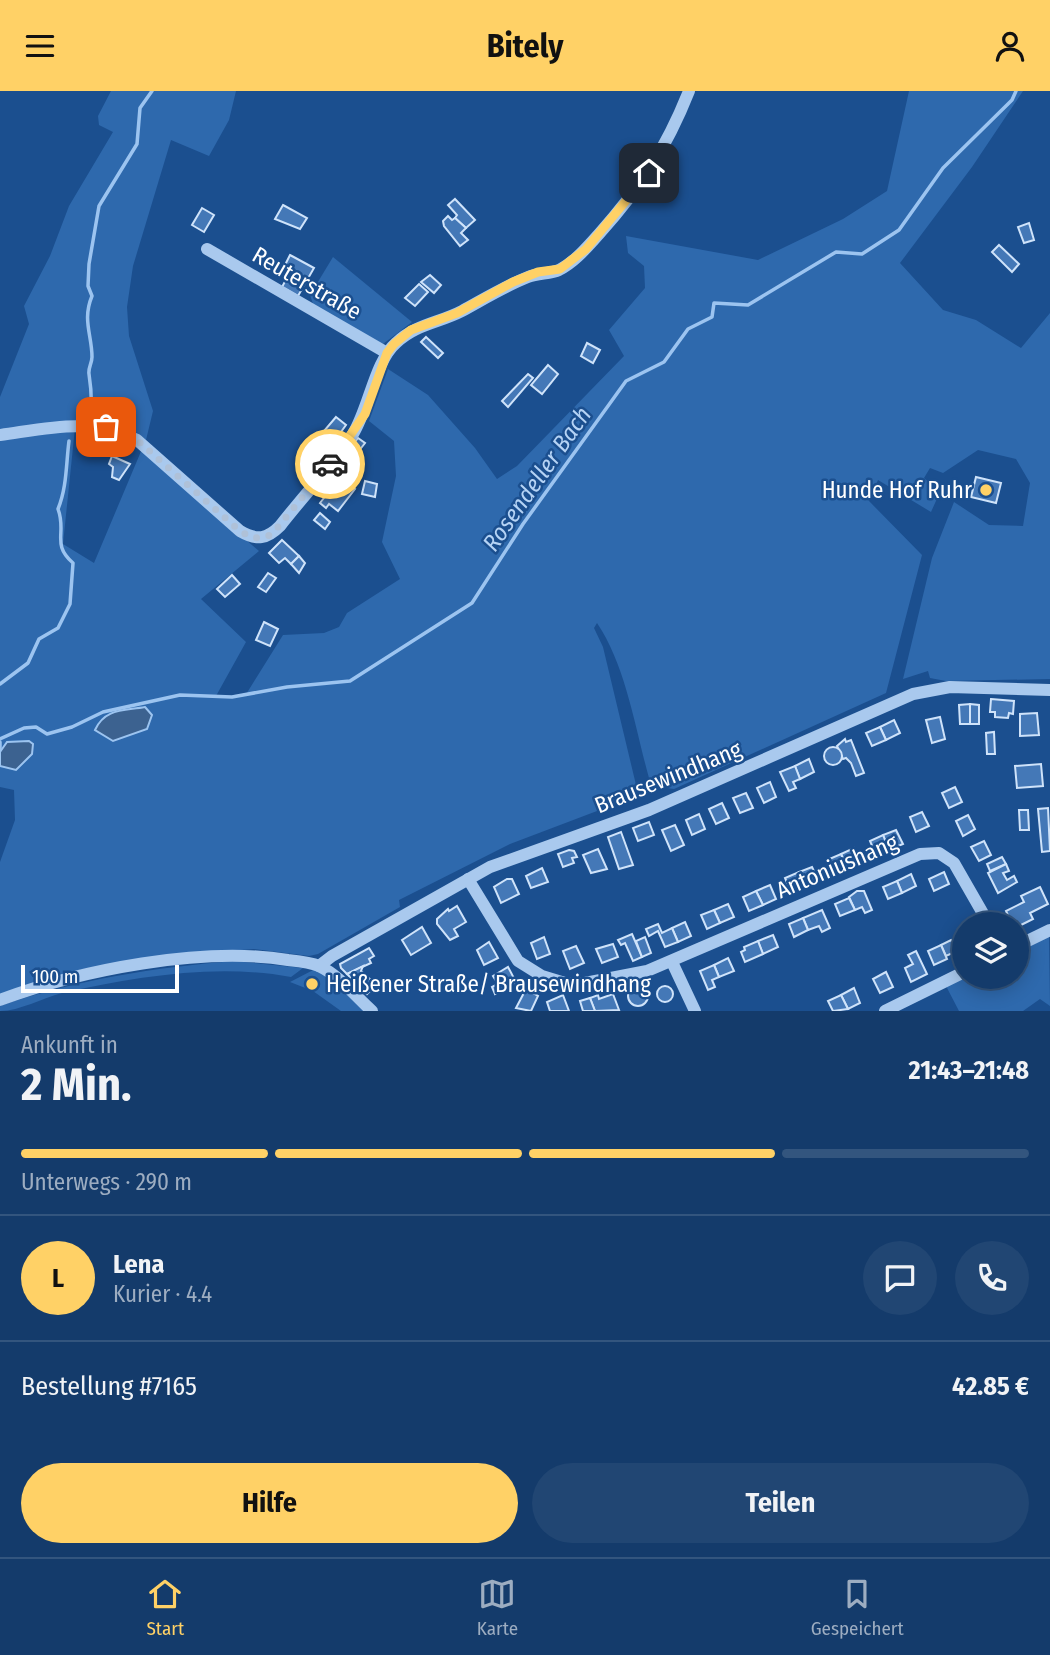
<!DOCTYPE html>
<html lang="de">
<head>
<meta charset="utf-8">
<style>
  body { margin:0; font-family:"Fira Sans Condensed",sans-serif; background:#214673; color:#f1f3f6; height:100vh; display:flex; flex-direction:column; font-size:26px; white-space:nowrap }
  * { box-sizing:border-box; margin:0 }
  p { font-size:23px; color:#9dadc1 }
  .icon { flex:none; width:38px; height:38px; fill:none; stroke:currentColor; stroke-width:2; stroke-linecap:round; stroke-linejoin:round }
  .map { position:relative; height:920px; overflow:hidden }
  .panel { display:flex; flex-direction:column; background:#143b6b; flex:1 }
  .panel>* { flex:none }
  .controls { position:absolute; left:952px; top:821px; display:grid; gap:14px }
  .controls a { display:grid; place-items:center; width:77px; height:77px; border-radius:50%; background:#143b6b; box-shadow:0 4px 18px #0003,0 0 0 2px #33557e; font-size:35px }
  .scale { position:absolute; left:21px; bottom:18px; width:158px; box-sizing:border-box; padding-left:7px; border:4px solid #fff; border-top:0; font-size:19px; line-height:24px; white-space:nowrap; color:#fff; -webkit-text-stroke:5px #1b4f8f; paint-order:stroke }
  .pin { position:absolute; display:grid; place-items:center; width:60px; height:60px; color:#fff; margin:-30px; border-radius:14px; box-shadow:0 4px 10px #0006 }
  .courier { position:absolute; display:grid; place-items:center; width:70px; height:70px; margin:-35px; border:5px solid #ffd166; border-radius:50%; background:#fff; color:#222; box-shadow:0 2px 9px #0007 }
  .headline em { font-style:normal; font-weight:700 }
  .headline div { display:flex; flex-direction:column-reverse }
  .headline { display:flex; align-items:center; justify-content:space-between; height:119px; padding:0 21px }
  h1 { font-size:46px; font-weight:700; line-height:52px }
  .bar { display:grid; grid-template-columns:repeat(4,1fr); gap:10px 7px; align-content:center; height:84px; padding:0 21px }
  .bar i { height:9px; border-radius:5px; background:#33557e }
  .bar .active { background:#ffd166 }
  .bar p { grid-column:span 4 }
  .line { display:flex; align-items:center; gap:18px; padding:0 21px; border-top:2px solid #33557e }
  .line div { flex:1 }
  .round { display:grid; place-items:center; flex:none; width:74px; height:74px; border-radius:37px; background:#214673 }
  .primary-button { display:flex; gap:14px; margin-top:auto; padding:14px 21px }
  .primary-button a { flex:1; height:80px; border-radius:42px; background:#ffd166; color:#111; font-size:28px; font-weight:700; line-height:80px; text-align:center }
  .primary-button a+a { background:#214673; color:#f1f3f6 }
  header { display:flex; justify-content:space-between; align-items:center; height:91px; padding:0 21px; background:#ffd166; color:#111; font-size:32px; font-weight:700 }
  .dock { display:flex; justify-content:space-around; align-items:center; height:98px; border-top:2px solid #33557e; background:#143b6b; font-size:19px; color:#9dadc1 }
  .dock a { display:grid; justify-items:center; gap:4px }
  .dock .active { color:#ffd166 }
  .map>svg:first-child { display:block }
  .green { fill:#2e69ad }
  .water { fill:#3c6290; stroke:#9cc4f0; stroke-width:2 }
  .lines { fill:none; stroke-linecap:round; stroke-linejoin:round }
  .stream { stroke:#9cc4f0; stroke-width:3.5 }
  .building { fill:#4478b7; stroke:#cfe3fa; stroke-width:2 }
  .minor { stroke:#a9c9ee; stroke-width:12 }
  .done { stroke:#afc1d8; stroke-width:7; stroke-dasharray:0 12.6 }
  .route { stroke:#ffd166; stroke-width:9 }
  .poi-dot { fill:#ffd166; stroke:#1b4f8f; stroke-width:2.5 }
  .labels { text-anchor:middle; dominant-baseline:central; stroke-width:5; stroke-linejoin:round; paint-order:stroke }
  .street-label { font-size:23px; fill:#fff; stroke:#1b4f8f }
  .poi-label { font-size:23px; fill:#fff; stroke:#1b4f8f; text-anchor:end }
  .water-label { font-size:24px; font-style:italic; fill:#b5d3f5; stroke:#1b4f8f }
</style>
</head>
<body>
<header><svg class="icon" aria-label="menu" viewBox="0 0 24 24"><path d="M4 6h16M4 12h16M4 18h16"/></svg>Bitely<svg class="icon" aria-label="person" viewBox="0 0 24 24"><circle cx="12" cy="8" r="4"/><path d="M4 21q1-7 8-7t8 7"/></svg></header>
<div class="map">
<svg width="1050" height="920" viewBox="0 0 1050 920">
  <rect width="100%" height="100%" fill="#1b4f8f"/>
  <!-- green -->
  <g class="green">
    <path d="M111,0h125l-7,29 -20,36 -38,-16 -38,126 -6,41 2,29 24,75 -7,29c-46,-29 -96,-15 -146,-9v-34l29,-73 -5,-18 26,-50 19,-50 44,-74 -14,-7 -1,-9z"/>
    <path d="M909,0h114l-51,76 -72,96 43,47 33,10 45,28 29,-35v366l-104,2 -16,-3 -2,-7 -25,8 29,-121 22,-56 35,23 34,1 7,-43 -14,-24 -38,-9 -35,23 -13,-5 -6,10 16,14 -9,20 -53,-32 -9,21 53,54 -36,138 -212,96 -14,-2 -11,-9c-14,-50 -23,-112 -52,-155l-3,5 9,19 34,142 -11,11 -116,44 -111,56 1,7 -82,47 -9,2 -55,-7 -78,6 -93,14 -83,25v-132l15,-42 -1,-30 -14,-3v-348l75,-11 -12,116 31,19 48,-114 117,102 -58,48 45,43 -30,54h29l38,-61 41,-2 15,-6 8,-14 53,-34 -18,-37 14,-66 -2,-35 -25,-20 19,-52 40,26 47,53 22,31 20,-13 107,-110 -15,-26 36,-42 -1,-22 -16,-13 -2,-17 132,24 85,-41 44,-28z"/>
    <path d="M333,166l79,65 -29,22 -69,-37 -4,-12z"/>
    <path d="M1049,845l1,70 -10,-7 -17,12h-64l-13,-25 18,-9h53v-26z"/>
    <path d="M235,870l68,7 -12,9c-76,-14 -155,0 -229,16 -20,5 -42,18 -62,18v-5c75,-26 156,-39 235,-45z"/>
    <path d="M319,876l51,44h-29l-28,-20 -23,-9z"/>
  </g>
  <!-- water -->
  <g class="water">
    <path d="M145,616l7,8 -5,14 -34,12 -18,-11c10,-22 29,-19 50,-23z"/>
    <path d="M29,650l4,3 -1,10 -16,16 -16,-4v-14l7,-10z"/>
  </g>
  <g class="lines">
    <!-- stream -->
    <g class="stream">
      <path d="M91,322c1,-14 0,-26 -2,-39 -1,-6 3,-11 3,-17 0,-22 -10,-37 0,-61l-4,-10 1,-22 10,-58 38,-62 3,-36 12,-17"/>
      <path d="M0,593l28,-21 11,-24 19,-11 12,-24 3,-41c-22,-19 -6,-30 -15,-54 9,-22 8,-45 11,-68"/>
      <path d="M0,648l24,-11 12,-1 11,7 25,-7 31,-15 77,-17 52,2 55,-10 63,-6 122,-78 51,-79 103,-143 38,-19 24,-33 24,-12 2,-14 34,2 88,-53 26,2 37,-24 44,-62 69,-68 4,-9"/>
      <path d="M0,651v7"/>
    </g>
  </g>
  <!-- building -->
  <g class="building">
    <path d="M455,108l20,21 -9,8 -11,-10 2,-3 -9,-10z"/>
    <path d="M283,114l24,13 -7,11 -25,-10z"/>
    <path d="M202,117l12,7 -10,17 -12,-7z"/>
    <path d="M448,125l4,4 3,-2 11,10 -5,5 7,7 -8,6 -16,-20 -1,-5z"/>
    <path d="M1029,132l5,17 -10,3 -6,-16z"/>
    <path d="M999,154l20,19 -7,8 -20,-20z"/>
    <path d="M290,164l24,13 -16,28 -16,-9 7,-13 -7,-3z"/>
    <path d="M430,184l11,10 -7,8 -13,-11z"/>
    <path d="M419,193l9,8 -13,14 -10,-8z"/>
    <path d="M426,246l17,16 -5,5 -17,-16z"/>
    <path d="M587,252l13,7 -7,13 -12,-7z"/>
    <path d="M548,274l10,9 -16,20 -11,-9z"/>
    <path d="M528,283l5,4 -25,29 -6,-6z"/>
    <path d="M336,326l10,8 -16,22 -12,-9z"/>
    <path d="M358,347l7,5 -14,18 -7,-5z"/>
    <path d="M112,365l18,8 -11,16 -7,-3 1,-10 -4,-3z"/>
    <path d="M344,365l10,7 -8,12 -10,-8z"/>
    <path d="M976,386l25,6 -5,20 -25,-6z"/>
    <path d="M345,390l10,8 -17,22 -9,-7 -3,4 -6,-5 14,-18 5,3z"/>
    <path d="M365,390l12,3 -2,13 -13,-3z"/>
    <path d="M320,422l10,9 -5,7 -11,-9z"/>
    <path d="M282,449l17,16 -8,8 -6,-6 -6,5 -10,-10z"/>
    <path d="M299,465l6,7 -6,10 -8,-9z"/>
    <path d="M268,482l8,5 -10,14 -8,-5z"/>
    <path d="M232,484l8,9 -15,13 -8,-8z"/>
    <path d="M264,531l14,7 -8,17 -14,-6z"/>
    <path d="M991,608l23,2 -1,13 -4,-1 -1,5 -13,-1v-5h-5z"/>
    <path d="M970,613v20h-10l-1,-19z"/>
    <path d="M970,613l9,1v19h-9z"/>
    <path d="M1037,622l2,22 -19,1v-22z"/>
    <path d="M940,626l5,22 -13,4 -6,-23z"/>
    <path d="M894,629l6,13 -14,7 -6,-13z"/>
    <path d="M880,636l6,13 -14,6 -6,-13z"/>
    <path d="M994,641l1,22h-8l-1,-21z"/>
    <path d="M845,648l1,3 5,-2 13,33 -8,3 -5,-13 -5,-5 -3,1 -6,-13z"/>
    <circle cx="833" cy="665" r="9"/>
    <path d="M809,668l5,13 -14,7 -5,-13z"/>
    <path d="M1041,673l2,22 -26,2 -2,-22z"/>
    <path d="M795,675l5,13 -7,3 3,6 -7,3 -9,-19z"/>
    <path d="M770,691l6,15 -12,6 -7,-15z"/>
    <path d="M955,696l7,15 -13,6 -7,-15z"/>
    <path d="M746,702l7,15 -13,5 -7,-15z"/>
    <path d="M722,712l7,15 -13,6 -7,-15z"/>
    <path d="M1048,717l2,43 -8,1 -4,-43z"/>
    <path d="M1019,719h9l1,20h-9z"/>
    <path d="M922,721l7,14 -13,6 -6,-15z"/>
    <path d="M699,723l6,15 -13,6 -6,-15z"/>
    <path d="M968,724l7,14 -12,7 -7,-15z"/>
    <path d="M649,731l5,13 -16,6 -5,-13z"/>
    <path d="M675,734l9,20 -13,6 -9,-21z"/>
    <path d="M896,739l7,14 -14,6 -6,-15z"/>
    <path d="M621,741l12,33 -14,4 -11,-32z"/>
    <path d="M883,744l6,15 -13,5 -6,-14z"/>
    <path d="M984,750l7,14 -12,6 -8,-14z"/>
    <path d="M854,757l6,14 -13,6 -6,-14z"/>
    <path d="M598,758l9,20 -16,4 -8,-18z"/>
    <path d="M569,759l5,1 3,6 -5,1 2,5 -11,4 -5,-13z"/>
    <path d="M841,763l6,14 -13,6 -7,-14z"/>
    <path d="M1002,766l4,7 -16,7 -3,-7z"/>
    <path d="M1006,773l3,7 -6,2 4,7 7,-4 3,6 -19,11 -10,-20z"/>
    <path d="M812,776l6,13 -13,6 -6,-14z"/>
    <path d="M542,777l6,14 -17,6 -5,-12z"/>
    <path d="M799,781l6,14 -14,6 -6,-14z"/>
    <path d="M944,781l5,12 -15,7 -5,-12z"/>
    <path d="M911,783l5,12 -14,7 -5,-12z"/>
    <path d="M507,788h5l7,15 -18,9 -7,-16z"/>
    <path d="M897,790l5,12 -14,6 -5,-12z"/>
    <path d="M770,794l6,14 -13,6 -7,-14z"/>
    <path d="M1040,796l8,17 -18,9 3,6 -16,8 -5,-3 -6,-13 18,-9 -3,-6z"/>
    <path d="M756,800l7,14 -14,6 -6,-14z"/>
    <path d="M857,800h7l8,19 -7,3 -3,-6 -7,3 -6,-13z"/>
    <path d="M849,807l6,12 -15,6 -5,-12z"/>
    <path d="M728,813l6,13 -14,6 -6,-13z"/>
    <path d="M457,815l9,16 -12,7 4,7 -8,4 -13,-16v-5l11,-10 1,2z"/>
    <path d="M714,819l6,13 -13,6 -6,-14z"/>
    <path d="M822,819l8,18 -8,4 -3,-6 -11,4 -5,-12z"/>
    <path d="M803,827l5,12 -14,7 -5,-13z"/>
    <path d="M685,831l6,14 -13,6 -6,-14z"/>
    <path d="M658,833l4,9 10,-5 6,14 -13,5 -7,-16 -9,5 -3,-7z"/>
    <path d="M422,836l9,16 -20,12 -9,-15z"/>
    <path d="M632,843l10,23 -9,4 -8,-18 -4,2 -3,-5z"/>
    <path d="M773,844l5,12 -15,7 -5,-13z"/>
    <path d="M544,846l6,17 -13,5 -6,-16z"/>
    <path d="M645,846l6,16 -9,4 -6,-16z"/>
    <path d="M951,849l6,11 -11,5 -5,-11z"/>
    <path d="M758,850l5,13 -18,8 -4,-10 4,-2 -1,-3z"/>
    <path d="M489,851l9,16 -14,7 -7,-15z"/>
    <path d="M613,853l5,13 -16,6 -6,-14z"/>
    <path d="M941,854l6,14 -13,6 -6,-14z"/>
    <path d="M576,855l8,17 -14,6 -7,-18z"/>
    <path d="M369,857l5,8 -5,3 2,4 -24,11 -6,-6 -1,-4z"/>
    <path d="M916,860l11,23 -16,8 -6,-14 8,-4 -5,-9z"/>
    <path d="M728,867l6,13 -15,6 -5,-12z"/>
    <path d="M714,874l5,12 -7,3 3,7 -7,3 -8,-19z"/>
    <path d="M363,875l-2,5 11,10 -2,3 4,3 -7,7 -20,-20z"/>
    <path d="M508,876l8,15 -21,12 -3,-7 6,-3 -5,-8z"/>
    <path d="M886,881l7,15 -13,6 -7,-14z"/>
    <circle cx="665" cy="903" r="8"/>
    <circle cx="638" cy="905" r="10"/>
    <path d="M854,897l6,15 -12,6 -7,-14z"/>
    <path d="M526,898l12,7 -7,15 -15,-3z"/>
    <path d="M613,903l6,16 -24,1 -5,-13 8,-3 1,4z"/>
    <path d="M563,904l6,16h-19l-3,-9z"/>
    <path d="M841,904l7,14 -15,2 -5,-10z"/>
    <path d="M590,907l5,13h-12l-3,-10z"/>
  </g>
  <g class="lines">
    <!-- minor -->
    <g class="minor">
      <path d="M207,158l180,104"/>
      <path d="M0,344c50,-7 90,-18 137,5l103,91c17,10 27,8 40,-5 24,-31 52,-60 73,-92 16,-26 22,-73 43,-91 20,-19 43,-20 66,-32 22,-12 43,-25 66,-34 10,-4 22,-3 31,-7 16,-8 28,-23 40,-36 41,-46 67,-85 90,-143"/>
      <path d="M468,788l50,82 24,15 23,7h20l62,-12 273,-117 19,-1 15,10 35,61"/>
      <path d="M1017,855l33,-16"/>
      <path d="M672,871l23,49"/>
      <path d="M319,875l13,-10 158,-89 159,-57 264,-116 37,-7 100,3"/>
      <path d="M0,909c80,-30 203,-54 288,-40 10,1 22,2 31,6 21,10 36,30 53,45"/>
      <path d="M885,920l79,-39"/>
    </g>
  </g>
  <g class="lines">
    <!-- done -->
    <path class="done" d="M106,336l31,13 103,91c12,7 21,10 33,2l57,-69"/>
    <!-- route -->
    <path class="route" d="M330,373l35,-50 22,-61 7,-9 17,-14 46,-17 56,-31 25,-10 22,-3 26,-20 63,-76"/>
  </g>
  <!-- markers -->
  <g class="poi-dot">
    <circle cx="986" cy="399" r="7"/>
    <circle cx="312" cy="893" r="7"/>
  </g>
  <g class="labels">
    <!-- street labels -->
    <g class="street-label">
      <text transform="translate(307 192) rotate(30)">Reuterstraße</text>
      <text transform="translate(668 686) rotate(-22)">Brausewindhang</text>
      <text transform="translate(837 775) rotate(-23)">Antoniushang</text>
    </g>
    <!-- poi labels -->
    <g class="poi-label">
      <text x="972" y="399">Hunde Hof Ruhr</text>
      <text x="326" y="893" text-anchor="start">Heißener Straße/ Brausewindhang</text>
    </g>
    <!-- water labels -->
    <g class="water-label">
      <text transform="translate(537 388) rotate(-55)">Rosendeller Bach</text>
    </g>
  </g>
</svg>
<div class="controls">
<a><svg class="icon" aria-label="layers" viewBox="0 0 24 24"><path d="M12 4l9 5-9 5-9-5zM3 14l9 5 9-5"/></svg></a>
</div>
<div class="scale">100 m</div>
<div class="pin" style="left:106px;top:336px;background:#ea580c"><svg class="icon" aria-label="bag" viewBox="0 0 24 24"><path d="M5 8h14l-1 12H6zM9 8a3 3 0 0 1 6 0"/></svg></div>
<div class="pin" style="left:649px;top:82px;background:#1f2937"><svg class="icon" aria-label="home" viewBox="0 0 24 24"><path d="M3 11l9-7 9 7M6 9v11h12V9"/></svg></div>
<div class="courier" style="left:330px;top:373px"><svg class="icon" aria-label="car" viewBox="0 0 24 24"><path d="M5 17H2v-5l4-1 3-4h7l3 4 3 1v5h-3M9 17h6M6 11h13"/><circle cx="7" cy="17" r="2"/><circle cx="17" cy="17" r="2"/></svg></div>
</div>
<section class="panel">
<div class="headline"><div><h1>2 Min.</h1><p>Ankunft in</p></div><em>21:43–21:48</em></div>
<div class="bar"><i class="active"></i><i class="active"></i><i class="active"></i><i></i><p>Unterwegs · 290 m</p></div>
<div class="line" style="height:126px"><b class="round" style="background:#ffd166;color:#111">L</b><div><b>Lena</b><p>Kurier · 4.4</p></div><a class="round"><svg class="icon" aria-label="chat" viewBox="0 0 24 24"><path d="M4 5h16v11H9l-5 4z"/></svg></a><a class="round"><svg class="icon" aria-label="phone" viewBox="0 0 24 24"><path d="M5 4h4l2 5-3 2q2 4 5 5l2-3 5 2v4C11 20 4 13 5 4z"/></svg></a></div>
<div class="line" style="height:91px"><div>Bestellung #7165</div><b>42.85 €</b></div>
<div class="primary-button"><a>Hilfe</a><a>Teilen</a></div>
</section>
<nav class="dock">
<a class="active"><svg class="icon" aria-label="home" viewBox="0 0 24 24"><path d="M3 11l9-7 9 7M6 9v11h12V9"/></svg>Start</a>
<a><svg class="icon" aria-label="map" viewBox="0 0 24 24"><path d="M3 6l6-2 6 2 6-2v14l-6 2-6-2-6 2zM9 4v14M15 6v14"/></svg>Karte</a>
<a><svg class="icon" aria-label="saved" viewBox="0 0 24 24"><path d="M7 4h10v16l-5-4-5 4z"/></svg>Gespeichert</a>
</nav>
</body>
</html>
